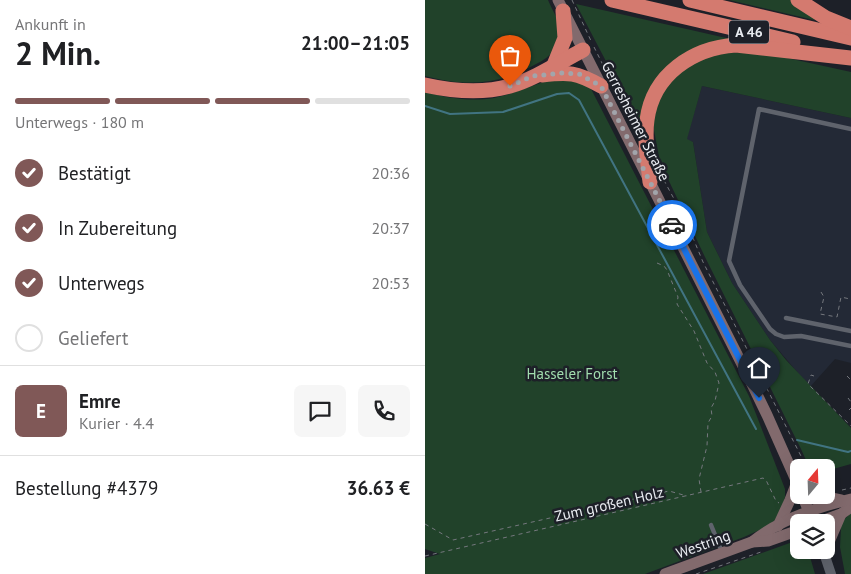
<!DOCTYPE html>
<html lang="de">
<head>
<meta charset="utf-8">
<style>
  body { margin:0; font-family:"PT Sans",sans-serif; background:#f6f6f6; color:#202124; height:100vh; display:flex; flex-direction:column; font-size:19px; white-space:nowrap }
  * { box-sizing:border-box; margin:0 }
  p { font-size:16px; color:#757577 }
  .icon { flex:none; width:28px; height:28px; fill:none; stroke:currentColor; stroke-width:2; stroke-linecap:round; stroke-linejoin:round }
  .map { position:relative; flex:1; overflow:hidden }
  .side { display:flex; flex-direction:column; background:#fff; width:425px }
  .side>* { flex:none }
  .needle { width:32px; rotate:19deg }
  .controls { position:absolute; left:365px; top:459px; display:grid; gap:10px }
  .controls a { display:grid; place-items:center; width:45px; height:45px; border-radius:8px; background:#fff; box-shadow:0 5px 20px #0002; font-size:25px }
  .pin { position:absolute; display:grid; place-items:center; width:42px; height:42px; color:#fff; margin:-51px -21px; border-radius:50% 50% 50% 0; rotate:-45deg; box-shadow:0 0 5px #0007 }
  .pin .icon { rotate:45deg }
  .courier { position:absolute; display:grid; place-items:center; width:50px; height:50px; margin:-25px; border:4px solid #1a73e8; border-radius:50%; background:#fff; color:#222; box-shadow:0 1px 6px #0007 }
  .summary em { font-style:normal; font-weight:700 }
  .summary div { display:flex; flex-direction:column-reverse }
  .summary { display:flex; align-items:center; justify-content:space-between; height:85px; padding:0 15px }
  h1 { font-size:32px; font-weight:700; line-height:38px }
  .bar { display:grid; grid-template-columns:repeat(4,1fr); gap:8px 5px; align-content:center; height:60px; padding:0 15px }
  .bar i { height:6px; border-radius:4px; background:#e0e0e0 }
  .bar .current { background:#805857 }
  .bar p { grid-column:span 4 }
  .line { display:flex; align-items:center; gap:12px; padding:0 15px; border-top:1px solid #e0e0e0 }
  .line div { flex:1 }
  .round { display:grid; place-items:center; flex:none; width:52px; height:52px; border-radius:8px; background:#f6f6f6 }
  ol { padding:0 15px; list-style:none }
  li { display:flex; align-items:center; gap:15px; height:55px }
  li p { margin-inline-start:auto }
  li .icon { padding:5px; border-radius:50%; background:#805857; color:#fff; stroke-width:4 }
  li:last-child { color:#757577 }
  li i { width:28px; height:28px; border:2px solid #e0e0e0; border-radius:50% }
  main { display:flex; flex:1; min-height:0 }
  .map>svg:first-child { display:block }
  .built { fill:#232936 }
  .green { fill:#21422a }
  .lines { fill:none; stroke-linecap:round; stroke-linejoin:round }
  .stream { stroke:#417482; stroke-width:2 }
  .path { stroke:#75787e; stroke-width:1; stroke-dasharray:4 4; stroke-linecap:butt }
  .service { stroke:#5f636c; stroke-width:4.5 }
  .tertiary { stroke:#5f636c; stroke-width:10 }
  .secondary { stroke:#826a6d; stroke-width:11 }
  .motorway { stroke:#d47a6f; stroke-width:15 }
  .done { stroke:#a2a5ab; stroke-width:5; stroke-dasharray:0 9 }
  .route { stroke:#1a73e8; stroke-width:6 }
  .labels { text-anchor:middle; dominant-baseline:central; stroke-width:5; stroke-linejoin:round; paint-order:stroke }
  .shield { fill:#1d2028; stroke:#acafb5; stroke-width:1 }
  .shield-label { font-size:14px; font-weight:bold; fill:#e9ecf1 }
  .street-label { font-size:15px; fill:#e9ecf1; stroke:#1d2028 }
  .park-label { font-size:15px; fill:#a1ddae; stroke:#1d2028 }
</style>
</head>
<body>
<main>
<section class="side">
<div class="summary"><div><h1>2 Min.</h1><p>Ankunft in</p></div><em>21:00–21:05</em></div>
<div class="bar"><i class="current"></i><i class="current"></i><i class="current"></i><i></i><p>Unterwegs · 180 m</p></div>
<ol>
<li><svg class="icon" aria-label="check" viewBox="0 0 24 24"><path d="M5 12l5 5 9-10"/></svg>Bestätigt<p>20:36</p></li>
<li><svg class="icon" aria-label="check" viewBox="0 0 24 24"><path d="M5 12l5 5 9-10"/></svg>In Zubereitung<p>20:37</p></li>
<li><svg class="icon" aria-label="check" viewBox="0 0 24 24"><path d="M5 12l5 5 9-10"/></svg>Unterwegs<p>20:53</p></li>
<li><i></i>Geliefert</li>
</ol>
<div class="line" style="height:90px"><b class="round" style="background:#805857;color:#fff">E</b><div><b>Emre</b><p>Kurier · 4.4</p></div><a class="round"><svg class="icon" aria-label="chat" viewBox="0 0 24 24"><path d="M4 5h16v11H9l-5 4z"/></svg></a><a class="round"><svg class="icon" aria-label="phone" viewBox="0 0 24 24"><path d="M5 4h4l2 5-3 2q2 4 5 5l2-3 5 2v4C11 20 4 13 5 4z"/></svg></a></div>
<div class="line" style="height:65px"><div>Bestellung #4379</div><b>36.63 €</b></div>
</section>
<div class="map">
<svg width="426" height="574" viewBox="0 0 426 574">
  <rect width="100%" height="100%" fill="#1d2028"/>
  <!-- built -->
  <path class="built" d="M277,86l149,32v245l-16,-4 -25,28 -40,-47 -38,-57 -25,-51 -14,-90 -7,-2z"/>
  <!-- green -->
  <g class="green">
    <path d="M0,0h123c4,10 14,24 12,36 -1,13 -13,23 -24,28 -37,21 -70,23 -111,12z"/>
    <path d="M304,0h63l23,16 -1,4z"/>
    <path d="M151,4l168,38 -67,18 -36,68z"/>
    <path d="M330,51l96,21v46l-149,-32 -15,53 6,3 14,90 25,51 38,57 16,20 65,68v36l-25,7v-3l-17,-1 -8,-18 -97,-194 -44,-93 -6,-32 -1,-15 8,-21 11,-17 31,-22z"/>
    <path d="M140,76l25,11 159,309 36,93v8l-5,18 -6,6 -10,7 -20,9 -99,37h-220v-16l15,-4 -15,-5v-457c22,6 46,10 69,6 24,-5 47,-17 71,-22z"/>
    <path d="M426,513v61h-6l-5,-27 1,-19 -4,-2z"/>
    <path d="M373,540l1,10h9l7,24h-112z"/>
  </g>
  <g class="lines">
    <!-- stream -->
    <g class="stream">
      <path d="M0,106l25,8 53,-2 54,-18 12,-1 10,7 177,329"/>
      <path d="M372,440l51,12 3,-1"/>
    </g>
    <!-- path -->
    <g class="path">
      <path d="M147,0l20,43"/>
      <path d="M169,47l16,32"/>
      <path d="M187,83l23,45"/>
      <path d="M235,173l26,48 17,41 104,206"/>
      <path d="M232,263l7,3 3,4 11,27 -1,7 17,27 13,32 8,9 4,11 -4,18 -4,7 1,8 -4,7 -1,23 -8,33 2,13"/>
      <path d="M396,292l3,5 -4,17 17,3 4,-20 9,2"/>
      <path d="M389,376l-3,-1 -3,9 43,42"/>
      <path d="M422,376l4,4"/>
      <path d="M423,398l3,4"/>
      <path d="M424,410l2,-2"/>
      <path d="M417,490l9,-2"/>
      <path d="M0,524l28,16 216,-49 18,5"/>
      <path d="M0,556l338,-78 3,2 10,21 3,2"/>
      <path d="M271,574l68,-23"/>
    </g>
    <!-- service -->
    <g class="service">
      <path d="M426,129l-92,-20 -30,152 11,24 30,44 6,5 8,3 17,-1 50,10"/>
      <path d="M361,318l65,13"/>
      <path d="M286,525l11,27"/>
    </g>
    <!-- tertiary -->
    <path class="tertiary" d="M398,550l8,24"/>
    <!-- secondary -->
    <g class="secondary">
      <path d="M133,0l192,380 17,35 32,72"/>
      <path d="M377,495l10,24"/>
      <path d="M392,495l24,5"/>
      <path d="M394,522l22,-8 10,-7"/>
      <path d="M353,526l12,-26 7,-18"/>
      <path d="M327,542c27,-22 65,-35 99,-43"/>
      <path d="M401,549l15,-35"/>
      <path d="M240,574l87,-32 16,-1 31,-11"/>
    </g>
    <!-- motorway -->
    <g class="motorway">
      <path d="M187,0l181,42"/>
      <path d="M265,0l161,38"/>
      <path d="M373,0l28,18 25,10"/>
      <path d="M129,65l11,-27 -2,-27"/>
      <path d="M117,75c27,-3 34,-3 59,11"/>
      <path d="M0,85c27,6 57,9 85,1 25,-7 50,-24 73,-36"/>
      <path d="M225,182c-2,-20 -6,-42 -3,-62 6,-46 46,-72 89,-75l115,13"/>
    </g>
  </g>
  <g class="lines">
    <!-- done -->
    <path class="done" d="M85,86l23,-10 30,-3 16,1 22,12 71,139"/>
    <!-- route -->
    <path class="route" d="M247,225l87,173"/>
  </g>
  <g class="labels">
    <!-- shield labels -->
    <rect class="shield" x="304" y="20.5" width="40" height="23" rx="4"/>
    <g class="shield-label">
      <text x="324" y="32">A 46</text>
    </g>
    <!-- street labels -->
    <g class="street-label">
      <text transform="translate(211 121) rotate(63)">Gerresheimer Straße</text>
      <text transform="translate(184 504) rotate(-13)">Zum großen Holz</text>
      <text transform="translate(278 544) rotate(-20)">Westring</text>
    </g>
    <!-- park labels -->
    <g class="park-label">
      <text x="147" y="373">Hasseler Forst</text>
    </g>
  </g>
</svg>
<div class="controls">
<a><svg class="needle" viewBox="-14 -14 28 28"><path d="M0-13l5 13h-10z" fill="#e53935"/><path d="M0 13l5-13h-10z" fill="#757577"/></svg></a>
<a><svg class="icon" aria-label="layers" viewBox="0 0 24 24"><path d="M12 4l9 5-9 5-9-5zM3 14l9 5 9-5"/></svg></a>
</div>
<div class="pin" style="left:85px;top:86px;background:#ea580c"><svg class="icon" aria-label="bag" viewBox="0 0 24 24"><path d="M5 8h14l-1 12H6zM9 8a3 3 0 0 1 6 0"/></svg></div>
<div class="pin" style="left:334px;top:398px;background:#1f2937"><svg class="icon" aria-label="home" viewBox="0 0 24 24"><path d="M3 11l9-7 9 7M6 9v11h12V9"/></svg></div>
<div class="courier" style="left:247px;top:225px"><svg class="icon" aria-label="car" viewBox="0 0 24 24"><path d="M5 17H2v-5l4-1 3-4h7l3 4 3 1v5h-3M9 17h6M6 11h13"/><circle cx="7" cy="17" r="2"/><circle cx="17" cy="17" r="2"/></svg></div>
</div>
</main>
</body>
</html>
